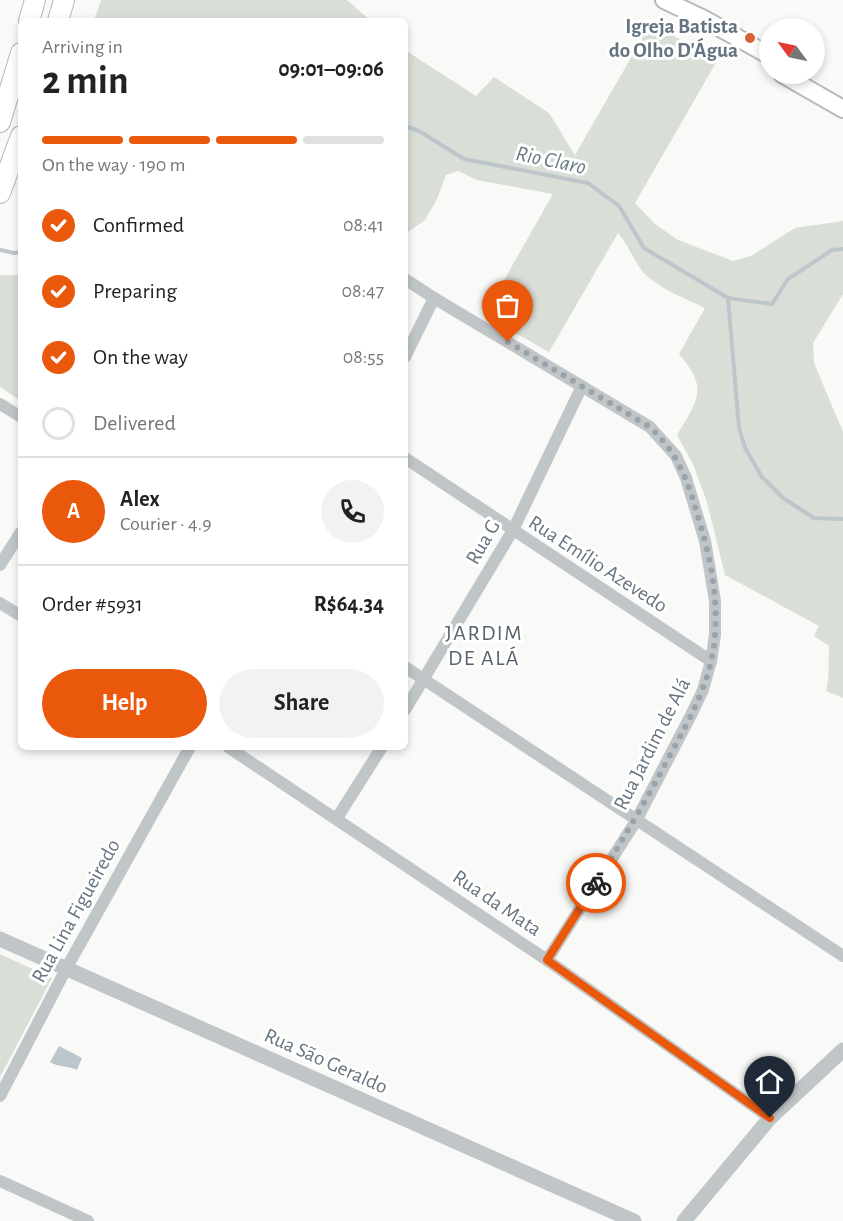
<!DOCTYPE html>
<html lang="en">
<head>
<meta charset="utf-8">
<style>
  body { margin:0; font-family:"Alegreya Sans",sans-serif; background:#f2f2f2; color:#222; height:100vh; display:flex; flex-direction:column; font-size:22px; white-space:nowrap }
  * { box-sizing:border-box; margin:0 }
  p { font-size:20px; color:#767676 }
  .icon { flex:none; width:33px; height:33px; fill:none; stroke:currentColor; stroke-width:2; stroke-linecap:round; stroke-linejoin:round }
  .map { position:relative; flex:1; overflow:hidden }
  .side { position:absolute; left:18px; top:18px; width:390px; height:732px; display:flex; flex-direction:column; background:#fff; border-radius:9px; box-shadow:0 3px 9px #0003 }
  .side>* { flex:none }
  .needle { width:39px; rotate:303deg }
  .tools { position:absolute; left:759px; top:18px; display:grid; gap:12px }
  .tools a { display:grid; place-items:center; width:66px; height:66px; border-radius:50%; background:#fff; box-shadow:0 3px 9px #0003; font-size:30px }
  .pin { position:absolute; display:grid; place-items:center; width:51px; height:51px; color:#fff; margin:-62px -26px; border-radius:50% 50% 50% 0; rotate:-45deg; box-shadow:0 0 6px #0007 }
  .pin .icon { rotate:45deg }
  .courier { position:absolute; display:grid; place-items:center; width:60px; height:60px; margin:-30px; border:4px solid #ea580c; border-radius:50%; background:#fff; color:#222; box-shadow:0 2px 8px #0007 }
  .overview em { font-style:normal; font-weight:700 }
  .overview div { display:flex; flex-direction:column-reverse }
  .overview { display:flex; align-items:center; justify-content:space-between; height:102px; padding:0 24px }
  h1 { font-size:39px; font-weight:700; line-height:45px }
  .bar { display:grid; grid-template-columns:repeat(4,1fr); gap:9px 6px; align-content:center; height:72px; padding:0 24px }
  .bar i { height:8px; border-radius:4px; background:#e0e0e0 }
  .bar .on { background:#ea580c }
  .bar p { grid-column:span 4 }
  .line { display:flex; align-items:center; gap:15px; padding:0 24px; border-top:2px solid #e0e0e0 }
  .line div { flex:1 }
  .round { display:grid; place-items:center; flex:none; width:63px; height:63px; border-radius:32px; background:#f2f2f2 }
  ol { padding:0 24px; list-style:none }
  li { display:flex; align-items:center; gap:18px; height:66px }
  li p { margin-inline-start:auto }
  li .icon { padding:6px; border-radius:50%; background:#ea580c; color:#fff; stroke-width:4 }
  li:last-child { color:#767676 }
  li i { width:33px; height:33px; border:3px solid #e0e0e0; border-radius:50% }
  .action { display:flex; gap:12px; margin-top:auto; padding:12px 24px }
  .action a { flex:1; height:69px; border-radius:36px; background:#ea580c; color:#fff; font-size:24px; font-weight:700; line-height:69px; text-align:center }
  .action a+a { background:#f2f2f2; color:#222 }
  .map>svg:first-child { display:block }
  .green { fill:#d9ded6 }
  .water { fill:#bcc6cb }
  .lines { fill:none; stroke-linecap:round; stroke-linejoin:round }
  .stream { stroke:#bcc6cb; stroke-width:4 }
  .secondary-casing { stroke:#b5babf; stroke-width:20 }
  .primary-casing { stroke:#b4b9bd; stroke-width:22 }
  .minor { stroke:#c0c5c8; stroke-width:12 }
  .tertiary { stroke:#c0c5c8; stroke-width:15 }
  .secondary { stroke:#fff; stroke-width:16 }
  .primary { stroke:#fff; stroke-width:20 }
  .done { stroke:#99a3aa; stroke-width:6; stroke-dasharray:0 10.8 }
  .route { stroke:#ea580c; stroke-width:8 }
  .poi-dot { fill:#da6137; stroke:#fff; stroke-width:2 }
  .labels { text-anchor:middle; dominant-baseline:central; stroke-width:6; stroke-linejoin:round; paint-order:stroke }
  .poi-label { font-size:21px; font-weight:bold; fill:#667480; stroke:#fff; text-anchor:end }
  .street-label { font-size:21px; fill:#667480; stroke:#fff }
  .water-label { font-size:22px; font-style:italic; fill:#667981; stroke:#fff }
  .neighbourhood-label { font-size:22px; letter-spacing:1.5px; fill:#57626c; stroke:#fff }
</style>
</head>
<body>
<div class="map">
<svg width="843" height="1221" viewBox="0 0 843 1221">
  <rect width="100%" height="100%" fill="#f9f9f7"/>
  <!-- green -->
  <g class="green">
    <path d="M101,0h246l24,21h-277z"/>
    <path d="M651,23l66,38 -82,142 20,21 23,16 55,21 18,-5 44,-28 48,-7v73l-30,49 1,20 29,69v266l-17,-7c4,-14 2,-30 3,-45l-15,-10 5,-10 -94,-51 -18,-73 -14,-38 -16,-29c21,-35 32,-47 2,-81l26,-46c-19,-9 -42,-18 -58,-32 -10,-8 -19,-32 -29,-43l-69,119 -65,-37 69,-121 -76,-14 -19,-9 -12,4 -9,24 -12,21 -20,14v-184l71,46 18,-19 55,36 26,42z"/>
    <path d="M0,275h21v126l-21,-14z"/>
    <path d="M0,954l52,24 -52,99z"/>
  </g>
  <!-- water -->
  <path class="water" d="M59,1046l23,12 -5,12c-10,-5 -18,-2 -27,-8z"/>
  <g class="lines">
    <!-- stream -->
    <g class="stream">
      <path d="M405,126l14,5 45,28 124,24 31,23 25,42 84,50 44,6 16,-25 44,-29 11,-1"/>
      <path d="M0,250l14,3 7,-1"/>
      <path d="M728,298l11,130 6,20 17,29 21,21 31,20 29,1"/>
    </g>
    <defs>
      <g id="secondary">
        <path d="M664,0l40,19 66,37"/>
        <path d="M782,74l61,35"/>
      </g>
      <g id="primary">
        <path d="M29,21l6,-21"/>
        <path d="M58,21l6,-21"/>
        <path d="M0,122l21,-69"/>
        <path d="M0,193l21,-57"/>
      </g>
    </defs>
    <!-- secondary casing -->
    <use href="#secondary" class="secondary-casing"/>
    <!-- primary casing -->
    <use href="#primary" class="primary-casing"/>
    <!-- minor -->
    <g class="minor">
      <path d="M405,279l29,19 216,129 26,29 10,22 19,63 10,60v34l-4,26 -8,29 -12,25 -55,106 -89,139"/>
      <path d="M405,357l29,-59"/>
      <path d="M0,404l21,13"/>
      <path d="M405,458l306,203"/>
      <path d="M0,565l21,-33"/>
      <path d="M0,603l21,13"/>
      <path d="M405,667l438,289"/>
      <path d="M405,710l108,-180 69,-144"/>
      <path d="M228,747l319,213 223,158"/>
      <path d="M337,818l45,-71"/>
      <path d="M0,1096l66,-127 124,-222"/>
      <path d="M0,1181l88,40"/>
    </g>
    <!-- tertiary -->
    <g class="tertiary">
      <path d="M0,939l634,282"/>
      <path d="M684,1221l86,-103 73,-68"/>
    </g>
    <!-- secondary -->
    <use href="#secondary" class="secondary"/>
    <!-- primary -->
    <use href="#primary" class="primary"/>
  </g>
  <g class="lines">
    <!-- done -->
    <path class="done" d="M508,342l142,85c32,31 39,58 51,100 10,34 17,72 14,108 -3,45 -25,83 -46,122 -23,44 -47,84 -73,126"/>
    <!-- route -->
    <path class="route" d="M596,883l-49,77 223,158"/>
  </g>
  <!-- markers -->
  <circle class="poi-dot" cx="750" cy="38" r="6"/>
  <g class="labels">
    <!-- poi labels -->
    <g class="poi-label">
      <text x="738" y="26">Igreja Batista<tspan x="738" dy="24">do Olho D'Água</tspan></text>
    </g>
    <!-- street labels -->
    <g class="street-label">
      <text transform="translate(483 542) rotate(-60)">Rua G</text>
      <text transform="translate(598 564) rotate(33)">Rua Emílio Azevedo</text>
      <text transform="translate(652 744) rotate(-63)">Rua Jardim de Alá</text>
      <text transform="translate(497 903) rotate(34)">Rua da Mata</text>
      <text transform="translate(76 911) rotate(-61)">Rua Lina Figueiredo</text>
      <text transform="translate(326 1061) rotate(24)">Rua São Geraldo</text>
    </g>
    <!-- water labels -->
    <g class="water-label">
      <text transform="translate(551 160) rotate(12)">Rio Claro</text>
    </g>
    <!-- neighbourhood labels -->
    <g class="neighbourhood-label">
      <text x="484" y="633">JARDIM<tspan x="484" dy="25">DE ALÁ</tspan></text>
    </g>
  </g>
</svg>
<div class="tools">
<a><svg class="needle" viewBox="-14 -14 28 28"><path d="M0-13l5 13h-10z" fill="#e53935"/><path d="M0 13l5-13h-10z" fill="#767676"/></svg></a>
</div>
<div class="pin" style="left:508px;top:342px;background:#ea580c"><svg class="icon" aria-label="bag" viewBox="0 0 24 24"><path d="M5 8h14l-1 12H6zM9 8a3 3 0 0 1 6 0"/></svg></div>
<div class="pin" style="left:770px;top:1118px;background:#1f2937"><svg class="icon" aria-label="home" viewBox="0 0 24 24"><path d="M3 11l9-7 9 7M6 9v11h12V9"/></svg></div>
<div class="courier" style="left:596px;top:883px"><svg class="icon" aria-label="bike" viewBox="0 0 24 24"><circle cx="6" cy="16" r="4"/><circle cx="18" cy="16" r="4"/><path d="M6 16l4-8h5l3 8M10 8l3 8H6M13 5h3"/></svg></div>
<section class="side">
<div class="overview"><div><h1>2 min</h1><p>Arriving in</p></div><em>09:01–09:06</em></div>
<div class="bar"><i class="on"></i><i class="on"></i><i class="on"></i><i></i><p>On the way · 190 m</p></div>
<ol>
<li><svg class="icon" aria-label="check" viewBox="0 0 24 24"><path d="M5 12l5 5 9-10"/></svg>Confirmed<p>08:41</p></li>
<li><svg class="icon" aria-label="check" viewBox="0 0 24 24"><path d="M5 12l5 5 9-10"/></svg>Preparing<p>08:47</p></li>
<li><svg class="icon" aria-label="check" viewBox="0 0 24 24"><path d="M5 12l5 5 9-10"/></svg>On the way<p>08:55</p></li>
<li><i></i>Delivered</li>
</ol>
<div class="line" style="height:108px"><b class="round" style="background:#ea580c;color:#fff">A</b><div><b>Alex</b><p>Courier · 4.9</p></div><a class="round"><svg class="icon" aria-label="phone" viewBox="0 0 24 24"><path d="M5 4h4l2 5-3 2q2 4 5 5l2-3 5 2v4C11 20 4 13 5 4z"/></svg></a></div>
<div class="line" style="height:78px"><div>Order #5931</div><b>R$64.34</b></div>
<div class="action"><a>Help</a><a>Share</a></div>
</section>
</div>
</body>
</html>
